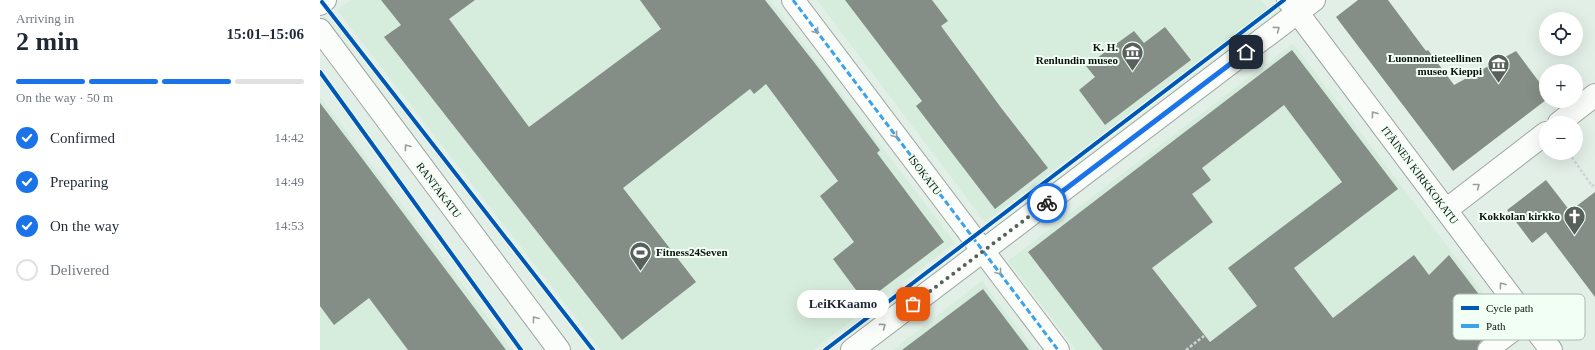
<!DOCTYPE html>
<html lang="en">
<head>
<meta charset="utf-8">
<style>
  body { margin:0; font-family:Georgia,serif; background:#f6f6f7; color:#1f2937; height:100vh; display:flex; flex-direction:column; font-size:15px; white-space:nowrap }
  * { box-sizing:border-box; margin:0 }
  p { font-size:13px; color:#747a83 }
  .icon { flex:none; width:22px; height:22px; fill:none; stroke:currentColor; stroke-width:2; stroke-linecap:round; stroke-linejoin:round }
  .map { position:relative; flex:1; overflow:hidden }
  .panel { display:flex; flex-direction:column; background:#fff; width:320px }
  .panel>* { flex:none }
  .fabs { position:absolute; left:1219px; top:12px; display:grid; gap:8px }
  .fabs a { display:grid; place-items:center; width:44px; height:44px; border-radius:50%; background:#fff; box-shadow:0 4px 16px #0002; font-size:20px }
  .pin { position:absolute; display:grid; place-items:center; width:34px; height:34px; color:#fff; margin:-17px; border-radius:8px; box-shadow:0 2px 6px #0006 }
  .courier { position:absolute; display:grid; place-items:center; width:40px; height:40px; margin:-20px; border:3px solid #1a73e8; border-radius:50%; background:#fff; color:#222; box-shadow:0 1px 5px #0007 }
  .bubble { position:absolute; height:28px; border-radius:14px; background:#fff; box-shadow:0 4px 16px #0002; font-size:13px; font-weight:700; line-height:28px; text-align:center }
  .overview em { font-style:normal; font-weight:700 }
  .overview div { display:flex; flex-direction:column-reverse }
  .overview { display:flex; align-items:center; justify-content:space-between; height:68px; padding:0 16px }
  h1 { font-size:26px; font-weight:700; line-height:30px }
  .bar { display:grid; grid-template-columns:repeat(4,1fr); gap:6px 4px; align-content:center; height:48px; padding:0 16px }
  .bar i { height:5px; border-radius:3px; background:#e0e1e3 }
  .bar .on { background:#1a73e8 }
  .bar p { grid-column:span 4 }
  ol { padding:0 16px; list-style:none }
  li { display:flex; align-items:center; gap:12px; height:44px }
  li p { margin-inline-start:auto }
  li .icon { padding:4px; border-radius:50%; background:#1a73e8; color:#fff; stroke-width:4 }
  li:last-child { color:#747a83 }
  li i { width:22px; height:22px; border:2px solid #e0e1e3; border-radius:50% }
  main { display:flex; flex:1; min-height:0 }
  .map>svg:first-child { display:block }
  .built { fill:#d6ecdc }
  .building { fill:#848e87; fill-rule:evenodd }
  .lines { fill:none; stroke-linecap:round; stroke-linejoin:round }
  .service-casing { stroke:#9da6a0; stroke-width:22 }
  .pedestrian-casing { stroke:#9da6a0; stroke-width:24 }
  .minor-casing { stroke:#9da6a0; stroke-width:24 }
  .path { stroke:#d0d4d2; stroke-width:2.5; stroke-dasharray:3 2; stroke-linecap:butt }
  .service { stroke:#fbfdfb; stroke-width:20 }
  .pedestrian { stroke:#fbfdfb; stroke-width:22 }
  .minor { stroke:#fbfdfb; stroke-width:22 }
  .quiet { stroke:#3ca2e9; stroke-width:3; stroke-dasharray:6 3; stroke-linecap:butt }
  .cycleway-casing { stroke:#f1fff4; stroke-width:6 }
  .cycleway { stroke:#0057b8; stroke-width:4 }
  .oneway { stroke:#9b9f9c }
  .done { stroke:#57605a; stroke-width:4; stroke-dasharray:0 7.2 }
  .route { stroke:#1a73e8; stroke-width:5 }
  .labels { text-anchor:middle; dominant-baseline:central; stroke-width:4; stroke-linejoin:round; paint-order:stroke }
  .poi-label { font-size:11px; font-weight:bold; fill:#0c130e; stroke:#f1fff4; text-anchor:end }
  .street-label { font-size:11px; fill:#0c130e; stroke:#f1fff4 }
  .key { fill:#f1fff4; stroke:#acb8af; stroke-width:1 }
  .key-label { font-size:11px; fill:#0c130e }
</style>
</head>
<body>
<main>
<section class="panel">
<div class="overview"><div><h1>2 min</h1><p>Arriving in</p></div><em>15:01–15:06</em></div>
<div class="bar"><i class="on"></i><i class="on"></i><i class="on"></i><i></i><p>On the way · 50 m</p></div>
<ol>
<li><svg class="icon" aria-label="check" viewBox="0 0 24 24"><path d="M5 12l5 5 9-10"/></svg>Confirmed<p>14:42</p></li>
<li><svg class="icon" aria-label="check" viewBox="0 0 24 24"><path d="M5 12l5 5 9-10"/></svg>Preparing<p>14:49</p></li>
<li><svg class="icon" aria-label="check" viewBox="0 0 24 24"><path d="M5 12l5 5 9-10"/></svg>On the way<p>14:53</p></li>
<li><i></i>Delivered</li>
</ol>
</section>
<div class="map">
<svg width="1275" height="350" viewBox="0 0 1275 350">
  <rect width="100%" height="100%" fill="#e2efe6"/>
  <!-- built -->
  <g class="built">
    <path d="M31,0h419l185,243 -142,107h-212l-264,-340z"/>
    <path d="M497,0h444l7,9 -283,213z"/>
    <path d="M973,44l216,283 -30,23h-403l-68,-89z"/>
    <path d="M0,97l192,253h-192z"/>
    <path d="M662,281l52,69h-141z"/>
  </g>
  <!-- building -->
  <g class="building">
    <path d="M61,0h94l-26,19 80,108 132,-98 -21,-29h125l52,66 63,84 -3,3 67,89 -79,60 -32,-43 21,-17 -34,-46 18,-15 -72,-97 -12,10 -4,-5 -127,99 73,94 -74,58 -238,-303 17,-12z"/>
    <path d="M525,0h87l16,21 -7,5 61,83 46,59 -53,41 -79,-103 6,-5z"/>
    <path d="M1038,0h30l38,51 2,-1 26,35 62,-34 30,40v9l-93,71 -117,-154z"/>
    <path d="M845,27l26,33 -86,65 -26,-35 16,-13 -9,-11 48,-35 10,12z"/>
    <path d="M972,50l106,139 -104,79 39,50 81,-63 15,20 20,-20 53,70 -21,16 -3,4 -1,5h-374l-75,-98zM964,105l58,77 -114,86 29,38 -47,36 -58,-74 61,-46 -21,-28 19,-14 -9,-12z"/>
    <path d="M0,103l38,50 148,197h-98l-39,-52 -35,27 -14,-19z"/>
    <path d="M1226,180l24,31 25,-19v105l-49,-65 -14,11 -25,-33z"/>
    <path d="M663,289l46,61h-127z"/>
  </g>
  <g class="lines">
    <defs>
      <path id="service" d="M1168,350l40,-30"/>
      <path id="pedestrian" d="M0,4l5,-4"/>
      <g id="minor">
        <path d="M473,0l265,350"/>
        <path d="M968,0l263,350"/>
        <path d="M0,30l239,320"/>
        <path d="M1239,123l36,-28"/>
        <path d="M1126,210l100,-77"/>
        <path d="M532,350l462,-350"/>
      </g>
    </defs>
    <!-- service casing -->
    <use href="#service" class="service-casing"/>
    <!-- pedestrian casing -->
    <use href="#pedestrian" class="pedestrian-casing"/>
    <!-- minor casing -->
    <use href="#minor" class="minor-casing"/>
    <!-- path -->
    <g class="path">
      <path d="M1249,153l23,33 3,-2"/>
      <path d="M866,350l18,-14"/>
    </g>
    <!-- service -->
    <use href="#service" class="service"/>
    <!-- pedestrian -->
    <use href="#pedestrian" class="pedestrian"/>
    <!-- minor -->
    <use href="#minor" class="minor"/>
    <!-- quiet -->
    <path class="quiet" d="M473,0l265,350"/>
    <defs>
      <g id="cycleway">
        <path d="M2,2l271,348"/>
        <path d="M0,72l201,278"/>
        <path d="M505,350l459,-350"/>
      </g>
    </defs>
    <!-- cycleway casing -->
    <use href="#cycleway" class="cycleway-casing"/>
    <!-- cycleway -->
    <use href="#cycleway" class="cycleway"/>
  </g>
  <!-- one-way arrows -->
  <defs><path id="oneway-chevron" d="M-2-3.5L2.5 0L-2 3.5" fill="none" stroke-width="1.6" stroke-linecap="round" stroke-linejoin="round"/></defs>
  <g class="oneway">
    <use href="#oneway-chevron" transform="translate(957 29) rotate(-37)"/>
    <use href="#oneway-chevron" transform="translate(496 31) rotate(53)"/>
    <use href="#oneway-chevron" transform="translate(1054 114) rotate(-127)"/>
    <use href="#oneway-chevron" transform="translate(575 135) rotate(53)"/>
    <use href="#oneway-chevron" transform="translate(87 147) rotate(-127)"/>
    <use href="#oneway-chevron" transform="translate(1157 186) rotate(-38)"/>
    <use href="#oneway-chevron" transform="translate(679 272) rotate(53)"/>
    <use href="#oneway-chevron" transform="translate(1182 285) rotate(-126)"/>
    <use href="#oneway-chevron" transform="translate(215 319) rotate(-127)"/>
    <use href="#oneway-chevron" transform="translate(563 326) rotate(-37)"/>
  </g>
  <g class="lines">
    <!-- done -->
    <path class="done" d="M593,304l134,-101"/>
    <!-- route -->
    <path class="route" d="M727,203l199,-151"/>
  </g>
  <!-- icons -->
  <defs>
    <symbol id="museum-pin" viewBox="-11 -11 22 30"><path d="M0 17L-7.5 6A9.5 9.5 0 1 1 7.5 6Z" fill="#57605a" stroke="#f1fff4"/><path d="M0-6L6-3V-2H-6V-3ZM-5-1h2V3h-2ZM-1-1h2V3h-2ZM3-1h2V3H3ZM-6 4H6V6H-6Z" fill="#fff"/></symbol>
    <symbol id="church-pin" viewBox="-11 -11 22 30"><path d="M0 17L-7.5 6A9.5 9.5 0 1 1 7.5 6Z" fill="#57605a" stroke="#f1fff4"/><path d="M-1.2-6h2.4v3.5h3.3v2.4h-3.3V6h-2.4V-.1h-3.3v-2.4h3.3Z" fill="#fff"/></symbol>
    <symbol id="stadium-pin" viewBox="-11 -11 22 30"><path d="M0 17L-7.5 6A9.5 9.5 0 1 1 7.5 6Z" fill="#57605a" stroke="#f1fff4"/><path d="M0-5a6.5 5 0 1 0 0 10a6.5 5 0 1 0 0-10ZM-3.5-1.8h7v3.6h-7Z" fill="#fff"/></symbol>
  </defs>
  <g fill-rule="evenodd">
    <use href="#museum-pin" x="800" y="40" width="25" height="34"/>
    <use href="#museum-pin" x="1166" y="52" width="25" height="34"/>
    <use href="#church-pin" x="1242" y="204" width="25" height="34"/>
    <use href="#stadium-pin" x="308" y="240" width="25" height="34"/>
  </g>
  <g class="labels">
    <!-- poi labels -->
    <g class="poi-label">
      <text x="798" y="47">K. H.<tspan x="798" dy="13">Renlundin museo</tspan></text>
      <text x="1162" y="58">Luonnontieteellinen<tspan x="1162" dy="13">museo Kieppi</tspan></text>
      <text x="1240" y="216">Kokkolan kirkko</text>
      <text x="336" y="252" text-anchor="start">Fitness24Seven</text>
    </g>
    <!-- street labels -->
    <g class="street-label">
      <text transform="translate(605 175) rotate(53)">ISOKATU</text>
      <text transform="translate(1100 175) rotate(53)">ITÄINEN KIRKKOKATU</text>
      <text transform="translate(119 190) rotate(53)">RANTAKATU</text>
    </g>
  </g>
  <!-- legend -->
  <rect x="1133" y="294" width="132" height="46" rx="6" class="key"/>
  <rect x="1141" y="306" width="18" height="4" fill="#0057b8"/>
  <rect x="1141" y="324" width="18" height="4" fill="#3ca2e9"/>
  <g class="key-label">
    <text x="1166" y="312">Cycle path</text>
    <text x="1166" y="330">Path</text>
  </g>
</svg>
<div class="fabs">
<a><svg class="icon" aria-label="locate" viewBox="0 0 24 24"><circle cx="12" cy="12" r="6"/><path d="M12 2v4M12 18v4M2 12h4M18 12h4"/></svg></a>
<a>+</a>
<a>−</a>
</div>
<div class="pin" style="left:593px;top:304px;background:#ea580c"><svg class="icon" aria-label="bag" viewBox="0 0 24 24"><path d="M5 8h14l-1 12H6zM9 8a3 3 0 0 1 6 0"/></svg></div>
<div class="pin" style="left:926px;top:52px;background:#1f2937"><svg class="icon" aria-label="home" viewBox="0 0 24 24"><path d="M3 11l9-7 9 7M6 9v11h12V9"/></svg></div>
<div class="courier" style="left:727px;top:203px"><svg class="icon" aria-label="bike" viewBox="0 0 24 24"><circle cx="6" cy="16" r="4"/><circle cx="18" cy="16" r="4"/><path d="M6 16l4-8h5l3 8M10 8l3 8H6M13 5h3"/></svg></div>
<div class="bubble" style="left:477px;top:290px;width:92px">LeiKKaamo</div>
</div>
</main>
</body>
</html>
